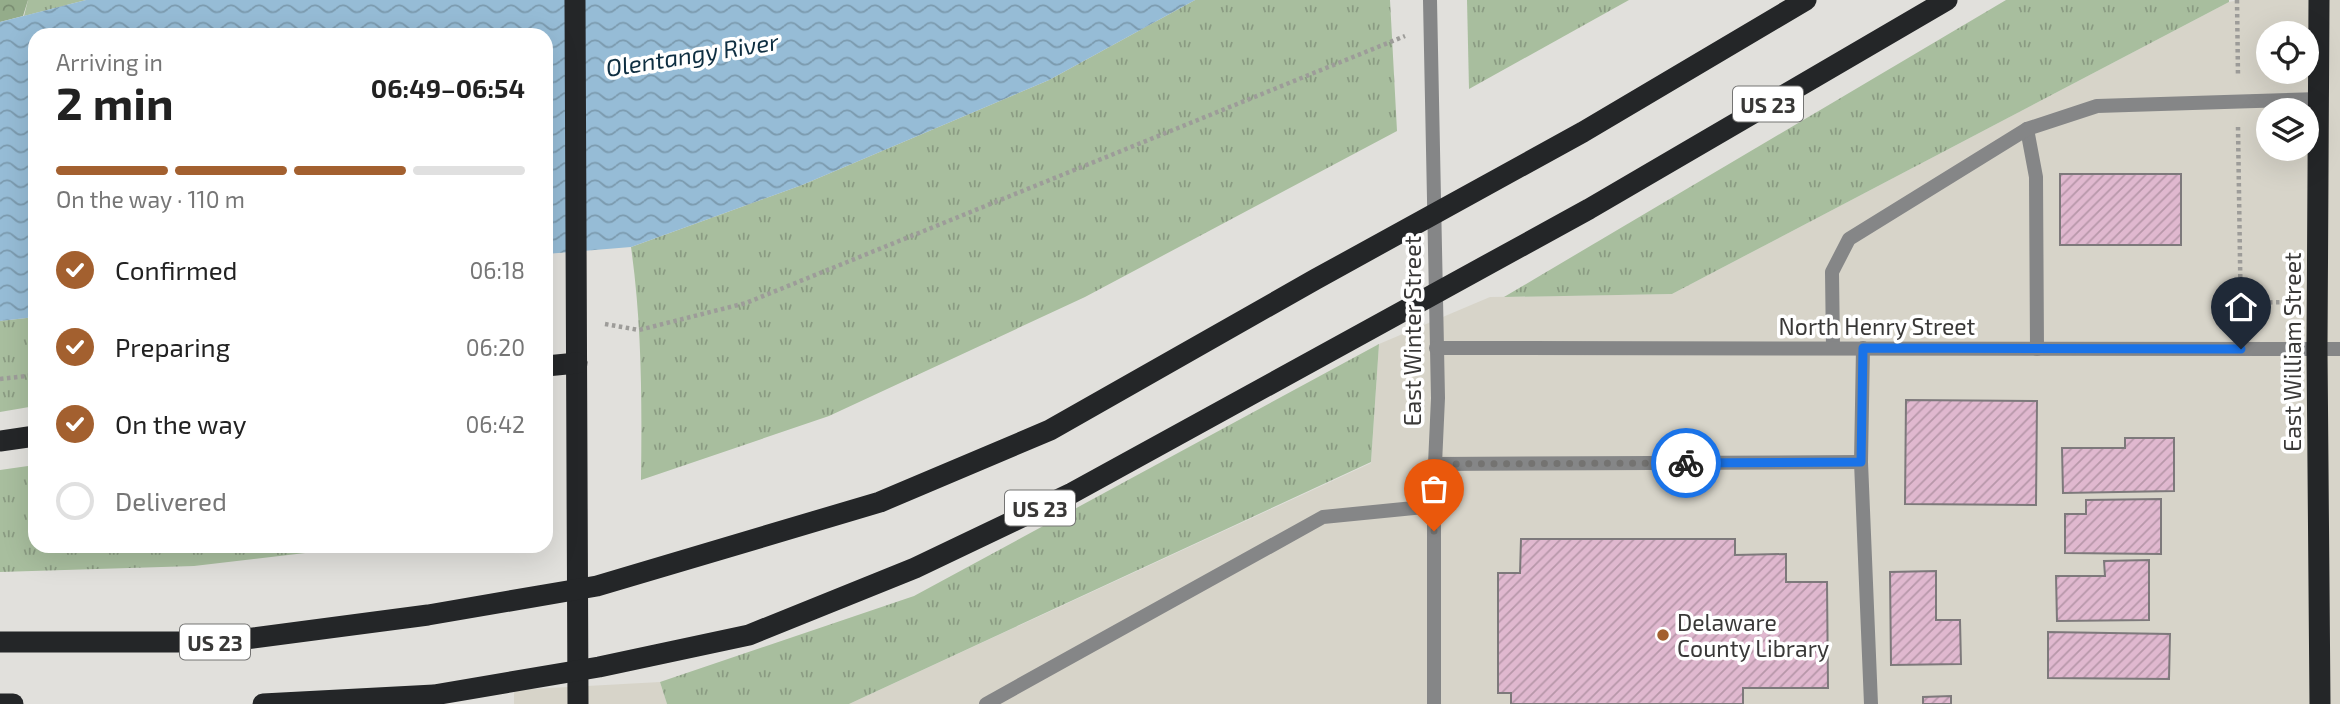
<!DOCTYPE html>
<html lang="en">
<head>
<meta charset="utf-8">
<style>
  body { margin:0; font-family:"Exo 2",sans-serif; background:#f6f6f6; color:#222; height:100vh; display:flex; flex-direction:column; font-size:26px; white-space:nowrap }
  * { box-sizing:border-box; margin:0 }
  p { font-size:23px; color:#767676 }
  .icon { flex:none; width:38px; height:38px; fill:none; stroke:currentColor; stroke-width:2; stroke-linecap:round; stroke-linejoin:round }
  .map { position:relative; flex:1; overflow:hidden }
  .panel { position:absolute; left:28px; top:28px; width:525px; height:525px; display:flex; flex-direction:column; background:#fff; border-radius:21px; box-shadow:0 7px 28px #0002 }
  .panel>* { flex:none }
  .buttons { position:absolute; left:2256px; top:21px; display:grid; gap:14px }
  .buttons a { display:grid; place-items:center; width:63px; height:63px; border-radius:50%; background:#fff; box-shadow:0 7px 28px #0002; font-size:35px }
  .pin { position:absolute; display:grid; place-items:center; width:60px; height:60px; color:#fff; margin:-72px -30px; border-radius:50% 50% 50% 0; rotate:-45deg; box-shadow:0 0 7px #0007 }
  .pin .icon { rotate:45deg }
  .courier { position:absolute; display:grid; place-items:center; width:70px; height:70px; margin:-35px; border:5px solid #1a73e8; border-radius:50%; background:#fff; color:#222; box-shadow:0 2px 9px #0007 }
  .head em { font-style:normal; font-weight:700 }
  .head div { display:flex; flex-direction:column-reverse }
  .head { display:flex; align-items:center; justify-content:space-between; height:119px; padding:0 28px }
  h1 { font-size:46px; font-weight:700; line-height:52px }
  .bar { display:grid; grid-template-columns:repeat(4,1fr); gap:10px 7px; align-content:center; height:84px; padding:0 28px }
  .bar i { height:9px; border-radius:5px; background:#e0e0e0 }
  .bar .active { background:#a3602f }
  .bar p { grid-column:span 4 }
  ol { padding:0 28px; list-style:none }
  li { display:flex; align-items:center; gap:21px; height:77px }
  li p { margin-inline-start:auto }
  li .icon { padding:7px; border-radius:50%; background:#a3602f; color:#fff; stroke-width:4 }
  li:last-child { color:#767676 }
  li i { width:38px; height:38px; border:4px solid #e0e0e0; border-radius:50% }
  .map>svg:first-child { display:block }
  .built { fill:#d7d4c9; fill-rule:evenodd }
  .grass { fill:url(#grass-tufts) }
  .forest { fill:url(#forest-crowns) }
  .water { fill:url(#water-waves) }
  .building { fill:url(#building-hatch); stroke:#7d797b; stroke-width:2 }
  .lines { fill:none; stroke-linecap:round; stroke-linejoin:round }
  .path { stroke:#9d9c99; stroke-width:4.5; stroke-dasharray:3.5 3.5; stroke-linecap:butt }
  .lane { stroke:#858687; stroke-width:14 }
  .street { stroke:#858687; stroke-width:14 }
  .highway { stroke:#242628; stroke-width:21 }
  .done { stroke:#747371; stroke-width:7; stroke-dasharray:0 12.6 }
  .route { stroke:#1a73e8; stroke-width:9 }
  .poi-dot { fill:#a3602f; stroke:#fff; stroke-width:2.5 }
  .labels { text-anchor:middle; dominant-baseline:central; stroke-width:7; stroke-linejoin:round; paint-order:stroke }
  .shield { fill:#fff; stroke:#747473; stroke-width:2 }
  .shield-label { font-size:21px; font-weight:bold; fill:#393837 }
  .street-label { font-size:23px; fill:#393837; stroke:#fff }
  .poi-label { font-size:23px; fill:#393837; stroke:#fff; text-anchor:start }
  .water-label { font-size:24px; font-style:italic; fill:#0e2e41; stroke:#fff }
</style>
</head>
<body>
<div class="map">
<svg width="2340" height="704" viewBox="0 0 2340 704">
  <defs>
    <pattern id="grass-tufts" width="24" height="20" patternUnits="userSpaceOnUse" patternTransform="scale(1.75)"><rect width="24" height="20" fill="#a8be9e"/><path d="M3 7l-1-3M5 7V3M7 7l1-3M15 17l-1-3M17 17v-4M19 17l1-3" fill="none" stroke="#8a9b82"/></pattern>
    <pattern id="forest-crowns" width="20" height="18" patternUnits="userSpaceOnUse" patternTransform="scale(1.75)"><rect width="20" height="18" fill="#94ac8a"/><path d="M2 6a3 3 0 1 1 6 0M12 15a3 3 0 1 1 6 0" fill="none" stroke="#7a8d72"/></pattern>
    <pattern id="water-waves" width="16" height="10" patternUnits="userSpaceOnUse" patternTransform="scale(1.75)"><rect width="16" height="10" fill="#96bcd6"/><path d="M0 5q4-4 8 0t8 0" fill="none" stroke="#7b9aae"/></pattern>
    <pattern id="building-hatch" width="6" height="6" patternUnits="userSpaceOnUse" patternTransform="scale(1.75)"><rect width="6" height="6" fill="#e0b8cf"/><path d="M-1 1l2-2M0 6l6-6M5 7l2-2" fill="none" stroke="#b797a9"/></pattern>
  </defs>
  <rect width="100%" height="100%" fill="#e1e0dc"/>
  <!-- built -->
  <g class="built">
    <path d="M2240,0h100v704h-1491l522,-241 8,-119 111,-47 182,-3 557,-292zM2268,33h38v39h-38zM2268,110h38v39h-38z"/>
    <path d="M660,682l7,22h-153v-14z"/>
  </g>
  <!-- grass -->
  <g class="grass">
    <path d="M28,0h58l-62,16z"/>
    <path d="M1195,0h195l7,131 -312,166 -256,119 -188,64c1,-78 1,-155 -10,-233l171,-62 247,-105z"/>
    <path d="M1467,0h162l-160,89z"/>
    <path d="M2006,0h223v2l-557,292 -168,3z"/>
    <path d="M35,317v89l-35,6v-91z"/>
    <path d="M1379,344l-8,118 -522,242h-182l-7,-22 254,-86z"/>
    <path d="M35,465v81h330l-171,20 -194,6v-102z"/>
  </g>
  <!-- forest -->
  <path class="forest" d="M0,0h28l-5,16 -23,6z"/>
  <!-- water -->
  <path class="water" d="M86,0h1109l-146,80 -247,105 -171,62 -85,7v-219h-511v282l-35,4v-299z"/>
  <!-- building -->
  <g class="building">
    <rect x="2060" y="174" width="121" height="71"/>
    <path d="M1906,400l131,1 -1,104 -131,-1z"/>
    <path d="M2125,438h49v53l-111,2 -1,-45h63z"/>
    <path d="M2161,499v55l-96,-1v-39h21v-14z"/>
    <path d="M1521,539h214v16l51,-1v28h41l1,106h-85v16h-232v-11h-13v-120h22z"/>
    <path d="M2149,560v60l-92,1 -1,-45h49l-1,-15z"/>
    <path d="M1936,571v49h24l1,44 -70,1 -1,-93z"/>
    <path d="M2048,632l122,2 -1,45 -121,-1z"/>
    <path d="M1951,696v8h-28v-7z"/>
  </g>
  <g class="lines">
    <!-- path -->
    <g class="path">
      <path d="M2237,0l1,76"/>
      <path d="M2238,127l3,198"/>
      <path d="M2241,303l46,-1"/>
      <path d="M605,324l34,6 107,-27 659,-267"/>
      <path d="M0,379l35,-4"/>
    </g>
    <!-- lane -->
    <g class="lane">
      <path d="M2027,129l9,48 1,172"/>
      <path d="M1833,348l-1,-76 17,-33 178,-110 70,-23 222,-7"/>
      <path d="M1863,348l-2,114 10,242"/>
      <path d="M1435,464l426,-2"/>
      <path d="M986,704l337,-187 111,-11"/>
    </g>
    <!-- street -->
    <g class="street">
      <path d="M1430,0l8,398 -4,88v218"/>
      <path d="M1436,348l904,1"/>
    </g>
    <!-- highway -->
    <g class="highway">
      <path d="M575,0l3,704"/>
      <path d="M2319,0l-2,349 3,355"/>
      <path d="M546,366l31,-3"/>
      <path d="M0,441l35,-5"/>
      <path d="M0,642h222l206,-27 169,-29 283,-84 170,-72 266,-151 267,-147 223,-132"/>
      <path d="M0,704h13"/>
      <path d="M263,704l171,-9 165,-28 150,-32 166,-67 157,-75 517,-284 358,-209"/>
    </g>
  </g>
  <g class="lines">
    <!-- done -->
    <path class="done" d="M1434,531l1,-67 251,-1"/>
    <!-- route -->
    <path class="route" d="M1686,463l175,-1 2,-114 378,1"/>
  </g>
  <!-- markers -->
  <circle class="poi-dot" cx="1663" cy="635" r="7"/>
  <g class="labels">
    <!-- shield labels -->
    <g class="shield">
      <rect x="1733" y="86.5" width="70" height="35" rx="5"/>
      <rect x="1005" y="490.5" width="70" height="35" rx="5"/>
      <rect x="180" y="624.5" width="70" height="35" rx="5"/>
    </g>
    <g class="shield-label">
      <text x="1768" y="104">US 23</text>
      <text x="1040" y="508">US 23</text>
      <text x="215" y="642">US 23</text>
    </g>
    <!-- street labels -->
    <g class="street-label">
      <text x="1877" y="326">North Henry Street</text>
      <text transform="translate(1412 331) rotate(-90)">East Winter Street</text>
      <text transform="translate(2292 352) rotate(-90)">East William Street</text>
    </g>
    <!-- poi labels -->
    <g class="poi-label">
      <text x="1677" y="622">Delaware<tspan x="1677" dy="26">County Library</tspan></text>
    </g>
    <!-- water labels -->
    <g class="water-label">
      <text transform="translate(692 54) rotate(-9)">Olentangy River</text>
    </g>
  </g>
</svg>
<div class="buttons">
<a><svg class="icon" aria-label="locate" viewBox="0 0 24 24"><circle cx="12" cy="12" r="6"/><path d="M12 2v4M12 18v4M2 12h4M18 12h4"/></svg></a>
<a><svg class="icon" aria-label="layers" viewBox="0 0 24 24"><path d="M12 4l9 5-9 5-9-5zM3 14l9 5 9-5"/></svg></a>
</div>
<div class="pin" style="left:1434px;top:531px;background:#ea580c"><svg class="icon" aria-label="bag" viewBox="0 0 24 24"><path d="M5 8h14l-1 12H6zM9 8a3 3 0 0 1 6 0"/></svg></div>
<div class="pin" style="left:2241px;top:349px;background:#1f2937"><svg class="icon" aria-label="home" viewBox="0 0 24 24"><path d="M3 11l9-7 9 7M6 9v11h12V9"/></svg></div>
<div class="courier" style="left:1686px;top:463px"><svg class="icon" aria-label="bike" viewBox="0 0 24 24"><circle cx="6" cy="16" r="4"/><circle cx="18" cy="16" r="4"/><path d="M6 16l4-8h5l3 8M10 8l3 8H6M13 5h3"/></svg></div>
<section class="panel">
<div class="head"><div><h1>2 min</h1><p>Arriving in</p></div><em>06:49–06:54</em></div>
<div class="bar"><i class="active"></i><i class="active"></i><i class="active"></i><i></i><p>On the way · 110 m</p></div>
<ol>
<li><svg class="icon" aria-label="check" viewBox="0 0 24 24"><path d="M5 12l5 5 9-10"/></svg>Confirmed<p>06:18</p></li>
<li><svg class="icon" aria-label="check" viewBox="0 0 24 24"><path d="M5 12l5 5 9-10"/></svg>Preparing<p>06:20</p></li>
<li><svg class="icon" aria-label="check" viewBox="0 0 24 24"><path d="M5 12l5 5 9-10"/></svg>On the way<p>06:42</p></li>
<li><i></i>Delivered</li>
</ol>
</section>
</div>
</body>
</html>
